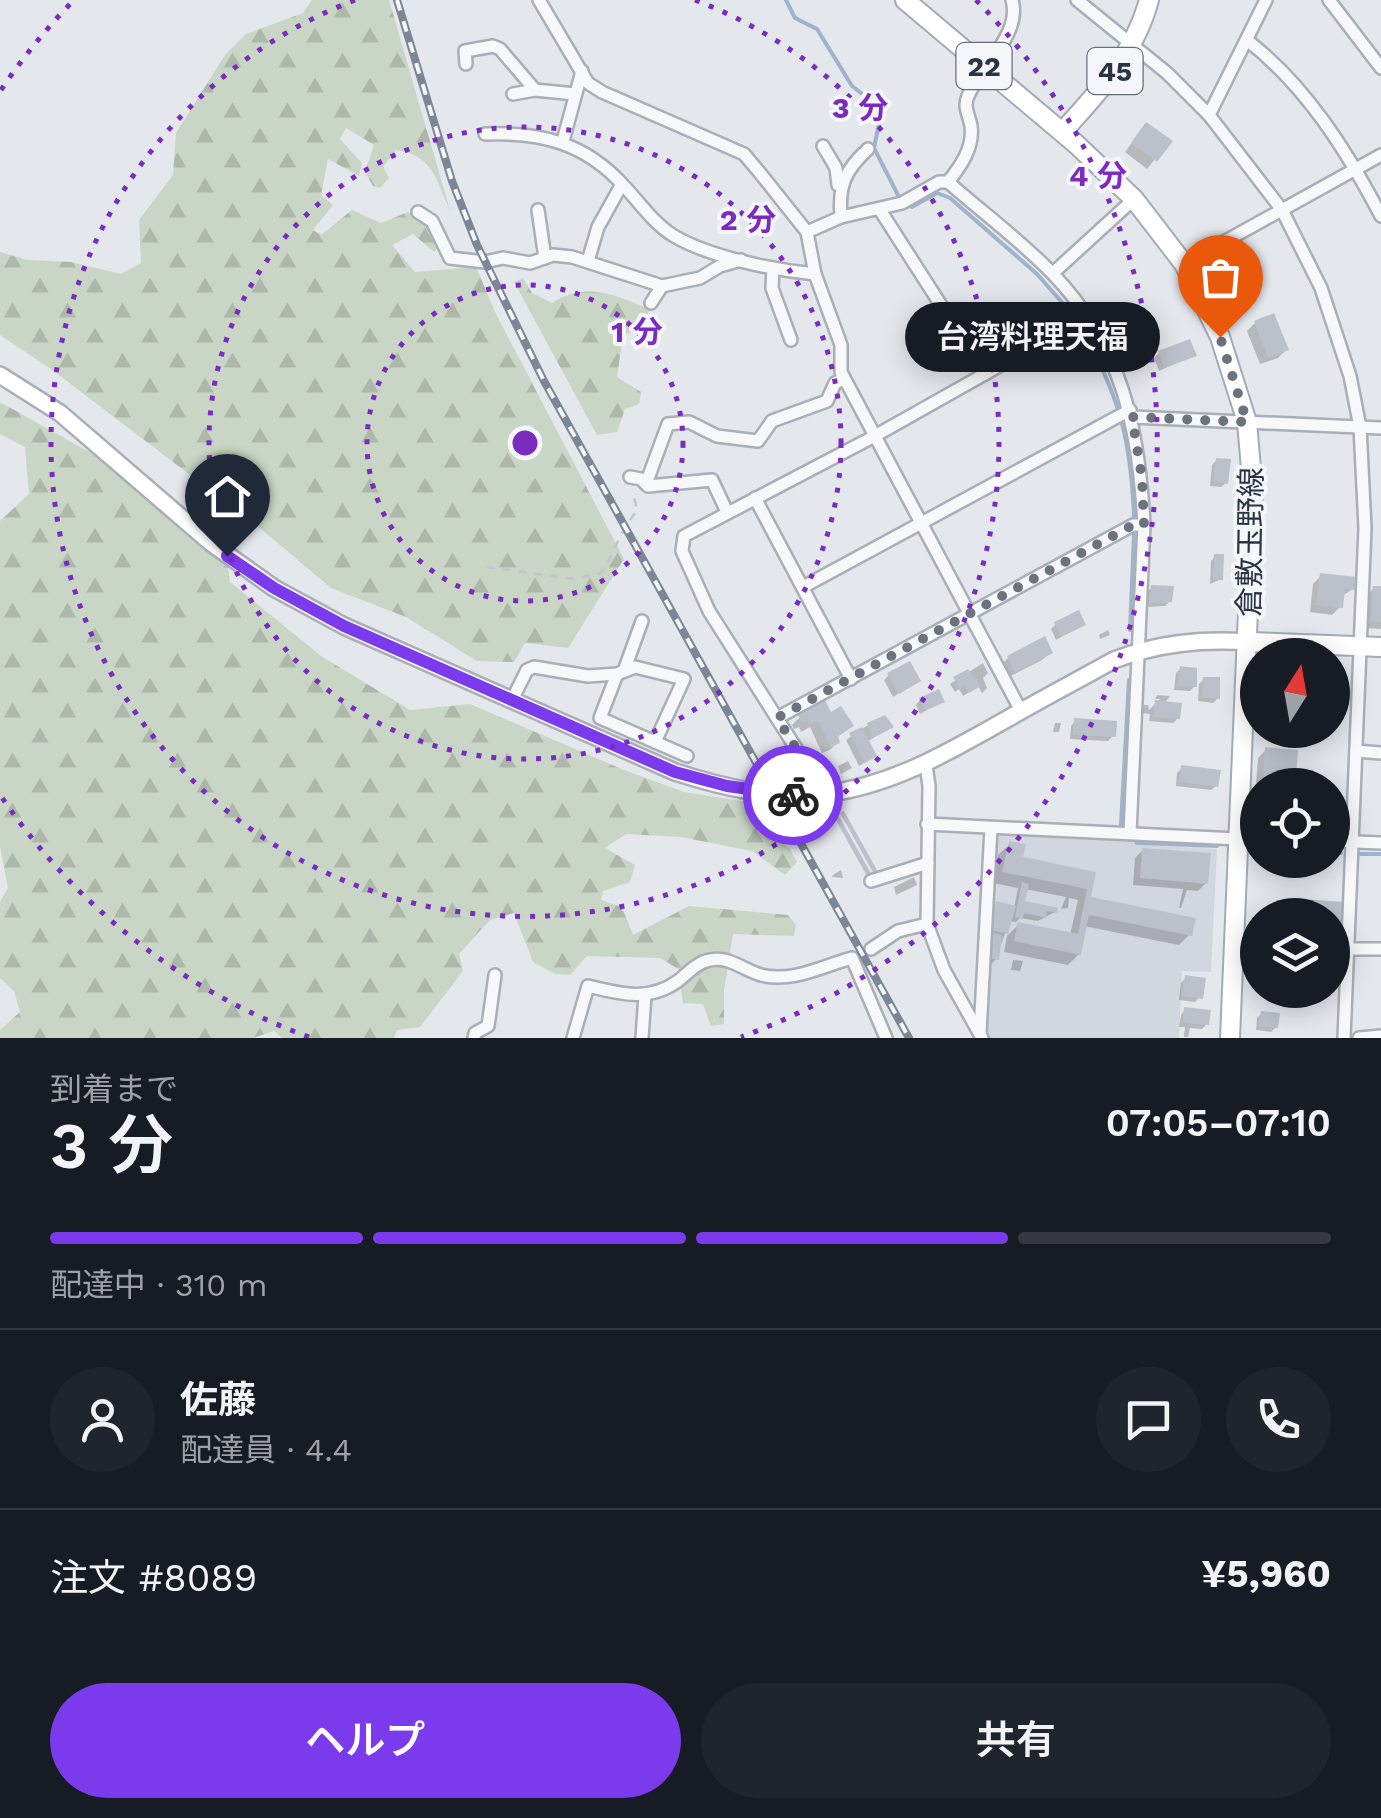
<!DOCTYPE html>
<html lang="ja">
<head>
<meta charset="utf-8">
<style>
  body { margin:0; font-family:"Work Sans","Noto Sans JP",sans-serif; background:#20242c; color:#f1f3f6; height:100vh; display:flex; flex-direction:column; font-size:38px; white-space:nowrap }
  * { box-sizing:border-box; margin:0 }
  p { font-size:32px; color:#9ea1a6 }
  .icon { flex:none; width:55px; height:55px; fill:none; stroke:currentColor; stroke-width:2; stroke-linecap:round; stroke-linejoin:round }
  .map { position:relative; height:1038px; overflow:hidden }
  .drawer { display:flex; flex-direction:column; background:#171b24; flex:1 }
  .drawer>* { flex:none }
  .needle { width:65px; rotate:11deg }
  .controls { position:absolute; left:1240px; top:638px; display:grid; gap:20px }
  .controls a { display:grid; place-items:center; width:110px; height:110px; border-radius:50%; background:#171b24; box-shadow:0 5px 25px #0003; font-size:50px }
  .pin { position:absolute; display:grid; place-items:center; width:85px; height:85px; color:#fff; margin:-102px -42px; border-radius:50% 50% 50% 0; rotate:-45deg; box-shadow:0 0 10px #0007 }
  .pin .icon { rotate:45deg }
  .courier { position:absolute; display:grid; place-items:center; width:100px; height:100px; margin:-50px; border:8px solid #7c3aed; border-radius:50%; background:#fff; color:#222; box-shadow:0 2px 12px #0007 }
  .bubble { position:absolute; height:70px; border-radius:35px; background:#171b24; box-shadow:0 5px 25px #0003; font-size:32px; font-weight:600; line-height:70px; text-align:center }
  .summary em { font-style:normal; font-weight:600 }
  .summary div { display:flex; flex-direction:column-reverse }
  .summary { display:flex; align-items:center; justify-content:space-between; height:170px; padding:0 50px }
  h1 { font-size:65px; font-weight:600; line-height:75px }
  .bar { display:grid; grid-template-columns:repeat(4,1fr); gap:15px 10px; align-content:center; height:120px; padding:0 50px }
  .bar i { height:12px; border-radius:8px; background:#363941 }
  .bar .current { background:#7c3aed }
  .bar p { grid-column:span 4 }
  .line { display:flex; align-items:center; gap:25px; padding:0 50px; border-top:2px solid #363941 }
  .line div { flex:1 }
  .round { display:grid; place-items:center; flex:none; width:105px; height:105px; border-radius:52px; background:#20242c }
  .action { display:flex; gap:20px; margin-top:auto; padding:20px 50px }
  .action a { flex:1; height:115px; border-radius:60px; background:#7c3aed; color:#fff; font-size:40px; font-weight:600; line-height:115px; text-align:center }
  .action a+a { background:#20242c; color:#f1f3f6 }
  .map>svg:first-child { display:block }
  .built { fill:#d2d6de }
  .forest { fill:url(#forest-firs) }
  .shadow { fill:#0003 }
  .lines { fill:none; stroke-linecap:round; stroke-linejoin:round }
  .stream { stroke:#9fb4cc; stroke-width:4 }
  .building { fill:#bbc0ca }
  .street-casing { stroke:#a9aeb7; stroke-width:16 }
  .secondary-casing { stroke:#a9aeb7; stroke-width:20 }
  .primary-casing { stroke:#a3abb8; stroke-width:22 }
  .path { stroke:#c2c5cb; stroke-width:2.5; stroke-dasharray:8 8; stroke-linecap:butt }
  .street { stroke:#f7f8fa; stroke-width:11 }
  .secondary { stroke:#fff; stroke-width:15 }
  .primary { stroke:#fff; stroke-width:18 }
  .rail-casing { stroke:#7d8696; stroke-width:8 }
  .rail { stroke:#f4f6f9; stroke-width:4; stroke-dasharray:11; stroke-linecap:butt }
  .done { stroke:#6c737f; stroke-width:10; stroke-dasharray:0 18 }
  .route { stroke:#7c3aed; stroke-width:12 }
  .ring { fill:none; stroke:#7b2cbf; stroke-width:5; stroke-dasharray:5 10 }
  .labels { text-anchor:middle; dominant-baseline:central; stroke-width:8; stroke-linejoin:round; paint-order:stroke }
  .shield { fill:#f4f6f9; stroke:#676e7b; stroke-width:2.5 }
  .shield-label { font-size:28px; font-weight:bold; fill:#2b3445 }
  .street-label { font-size:30px; fill:#2b3445; stroke:#f4f6f9 }
  .centre { fill:#7b2cbf; stroke:#f4f6f9; stroke-width:5 }
  .ring-label { font-size:30px; text-anchor:middle; font-weight:bold; fill:#7b2cbf; stroke:#f4f6f9; stroke-width:8; stroke-linejoin:round; paint-order:stroke }
</style>
</head>
<body>
<div class="map">
<svg width="1381" height="1038" viewBox="0 0 1381 1038">
  <defs>
    <pattern id="forest-firs" width="22" height="20" patternUnits="userSpaceOnUse" patternTransform="scale(2.5)"><rect width="22" height="20" fill="#c9d6c5"/><path d="M5 1l3.5 6h-7zM16 11l3.5 6h-7z" fill="#adb8ab"/></pattern>
  </defs>
  <rect width="100%" height="100%" fill="#e4e7ec"/>
  <!-- built -->
  <path class="built" d="M1000,832l129,7 8,6 80,4 -6,123 -29,-1 -3,67h-192l7,-200z"/>
  <!-- forest -->
  <g class="forest">
    <path d="M312,0h77l61,210c-15,-31 -17,-55 -54,-60l-13,17 6,11 -9,10 -7,-2 -8,-14 9,-27 -28,-17 -6,11 22,24 -3,13 -31,-17 -7,36 12,10 -20,25 8,5 31,-25 29,13 27,-11 19,12 11,23 -4,5 -21,-18 -21,11 23,27 61,-5 19,45 129,247 -56,89 -43,-5 -11,19 -37,-1 -71,-44 -75,-29 -70,-59 -210,-160 -51,-34v-83l27,8 44,2 50,12 20,-11 -2,-43 34,-45 3,-42 49,-78 21,-21 57,-21z"/>
    <path d="M523,278l9,15 20,10c33,-22 64,-8 97,6l-5,19 -21,7 -6,42 24,15 -2,12 -14,5 -8,23 -20,3 -83,-153z"/>
    <path d="M0,402l109,61 119,104 2,15 91,74 89,54 60,-6 154,66 60,22 77,12v23l29,22 7,13 -12,13 -33,-24 -71,-14 -55,-3 -21,14 30,17 -5,17 -27,9 -2,9 21,7 11,28 56,-29 99,9 8,10 -2,11 -61,-2 -9,56v34l-13,2 -8,-22 -20,-1 -5,-34 -18,-11 -73,-2 -17,19 -15,-1 -22,-12 -19,-49 -24,7 -31,34 4,17 -43,56 -23,3 -3,8h-112l-8,-7 -21,7h-253v-8l20,-18 -6,-21 -14,-13v-76l8,-14 -8,-41v-326l29,-27 -4,-47 -25,-13z"/>
  </g>
  <!-- shadow -->
  <g class="shadow">
    <path d="M1139,133l30,9 -22,27 -22,-17z"/>
    <path d="M1255,323l31,27 -8,8 -18,6 -13,-33z"/>
    <path d="M1159,353l35,2 -35,16 -5,-13z"/>
    <path d="M1217,460l9,23 -5,4 -11,-1 2,-21z"/>
    <path d="M1215,556l6,23 -11,5 1,-23z"/>
    <path d="M1321,576l32,13 -11,7 -2,11 -8,8 -22,-3 3,-28z"/>
    <path d="M1152,587l18,14 -5,5 -19,1 1,-15z"/>
    <path d="M1374,588l7,1v40l-17,-1 2,-32z"/>
    <path d="M1056,624l27,1 -27,15 -5,-11z"/>
    <path d="M1108,630l2,5 -10,4 -1,-4z"/>
    <path d="M1050,652l-8,8 -35,18 -7,-12 8,-8z"/>
    <path d="M983,663l5,10 -5,5 4,10 -5,5 -4,-7 -15,10 -4,-7 -4,3 -5,-8z"/>
    <path d="M1181,668l14,18 -5,5 -16,-1 2,-17z"/>
    <path d="M889,675l29,6 -25,16 -9,-17z"/>
    <path d="M1204,679l14,19 -5,5 -15,-2 1,-17z"/>
    <path d="M1157,695l13,1 -6,8 14,14 -5,5 -24,-2 1,-7 -8,-1 2,-8h4l1,5 11,-11h-5z"/>
    <path d="M920,700l22,1 -22,13 -4,-9z"/>
    <path d="M800,717l51,9 -15,12 2,4 -8,8 -8,3 -12,-26 -9,5 -2,-5 -5,2 -2,-4z"/>
    <path d="M1075,721l38,15 -5,5 -38,-2 1,-13z"/>
    <path d="M1055,723h6l-2,9h-6z"/>
    <path d="M868,725l22,2 -23,15 2,18 -10,6 -13,-26z"/>
    <path d="M1266,750l27,27 -8,8 -29,-2 2,-25z"/>
    <path d="M827,761l5,11 -15,9 -5,-11z"/>
    <path d="M848,761l4,7 -11,6 -3,-8z"/>
    <path d="M1182,768l34,18 -5,4 -35,-4 1,-13z"/>
    <path d="M1010,844l10,15 73,15 -5,25 102,35 -11,11 -95,-19 -5,28 -11,11 -64,-13 3,-16 11,-11 52,10 8,-35 -9,-2 -1,10 -7,1 5,-12 -41,-8 -3,14 33,9 -17,9 -18,-3 -4,4 -7,-1 -13,38 -5,5 -7,-1 5,-22 5,-5 -7,-2 5,-25 5,-5 17,4 4,-20 -25,-5 5,-28z"/>
    <path d="M1143,850l63,33 -8,8 -11,-1 -6,18h-2l4,-19 -50,-4 2,-27z"/>
    <path d="M841,870l2,8 -11,-1 1,-2z"/>
    <path d="M914,877l3,8 -21,10 -2,-8z"/>
    <path d="M1304,902l37,2 -5,63 -4,4v-56h-41z"/>
    <path d="M1258,949v30l-10,-1 2,-22z"/>
    <path d="M1013,960l10,1 -3,10 -9,-1z"/>
    <path d="M1186,978l14,19 -5,5 -16,-2 2,-17z"/>
    <path d="M1185,1010l22,14 -5,5 -12,-1 -2,9h-4l1,-10h-6l2,-12z"/>
    <path d="M1262,1013l14,14 -5,5 -15,-2 1,-12z"/>
  </g>
  <g class="lines">
    <!-- stream -->
    <g class="stream">
      <path d="M786,0l9,18 22,11 35,57 30,23 -8,39 26,51"/>
      <path d="M912,207l25,-14 13,5 87,76 36,41"/>
      <path d="M1083,331c37,67 48,110 51,186"/>
      <path d="M1130,630l4,-95"/>
      <path d="M1125,829l-4,-5 8,-144"/>
      <path d="M1131,836l6,7 80,3"/>
      <path d="M1332,853h9"/>
      <path d="M1360,854h21"/>
    </g>
  </g>
  <!-- building -->
  <g class="building">
    <path d="M1146,122l27,19 -16,21 -26,-19z"/>
    <path d="M1274,313l15,37 -21,8 -14,-37z"/>
    <path d="M1190,339l7,17 -33,12 -6,-17z"/>
    <path d="M1216,458l15,1 -3,25 -15,-2z"/>
    <path d="M1214,554h10l-1,26h-10z"/>
    <path d="M1320,573l37,4 -1,13 -11,-1 -2,19 -27,-3z"/>
    <path d="M1151,585l23,1 -2,16 -23,2z"/>
    <path d="M1373,586h8v36l-10,-1z"/>
    <path d="M1079,610l7,15 -25,12 -7,-15z"/>
    <path d="M1045,636l8,17 -38,19 -8,-16z"/>
    <path d="M910,661l11,20 -22,13 -12,-21z"/>
    <path d="M1180,666l17,2v19l-19,-1z"/>
    <path d="M968,669l13,17 -12,7 -5,-7 -4,3 -7,-12z"/>
    <path d="M1203,677h17v22l-18,-2z"/>
    <path d="M939,689l6,13 -20,9 -6,-13z"/>
    <path d="M825,700l6,12 10,-6 13,20 -16,10 2,7 -9,4 -13,-26 -9,4 -2,-4 -5,2 -4,-8z"/>
    <path d="M1155,700l27,3 -2,16 -27,-2z"/>
    <path d="M885,715l9,12 -21,11 -6,-15z"/>
    <path d="M1074,718l43,3 -1,16 -43,-2z"/>
    <path d="M862,727l15,29 -12,7 -16,-30z"/>
    <path d="M1265,747l33,3 -2,28 -33,-2z"/>
    <path d="M1181,765l40,5 -3,17 -39,-5z"/>
    <path d="M836,811l36,64 -4,3 -36,-65z"/>
    <path d="M844,811l34,61 -4,2 -34,-61z"/>
    <path d="M1009,841l17,3 -3,13 73,15 -5,25 105,21 -4,18 -103,-21 -8,40 -67,-14 4,-19 60,12 9,-45 -85,-17z"/>
    <path d="M1142,848l69,5 -3,31 -68,-6z"/>
    <path d="M1022,882l7,2 -4,17 33,7 -1,5 -10,-2 -1,7 -22,-5 -1,5 -8,-1z"/>
    <path d="M1303,899l41,3 -5,66h-7v-53h-30z"/>
    <path d="M996,901l20,5 -8,28 -18,-4z"/>
    <path d="M993,933l9,2 -3,25 -11,-2z"/>
    <path d="M1185,975l21,3 -3,21 -21,-3z"/>
    <path d="M1184,1007l27,3 -2,15 -26,-2z"/>
    <path d="M1261,1011l19,2 -2,15 -19,-2z"/>
  </g>
  <g class="lines">
    <defs>
      <g id="street">
        <path d="M539,0l49,83 14,9 142,62 16,19 47,59 8,42 26,71v27l180,339"/>
        <path d="M1077,0l90,73 42,42 73,95 39,78 29,88 10,51 5,101 -21,510"/>
        <path d="M1329,0l52,68"/>
        <path d="M1248,41c58,45 99,110 133,175"/>
        <path d="M466,64l-1,-13 28,-5 7,3 35,41"/>
        <path d="M513,94l22,-4 40,4"/>
        <path d="M1209,115l57,-115"/>
        <path d="M485,134c57,-2 100,9 139,52 16,17 30,38 50,50 36,21 99,34 141,38"/>
        <path d="M563,141l19,-70"/>
        <path d="M823,146l13,22 2,17"/>
        <path d="M948,182c34,30 72,58 104,91 70,72 87,156 92,252l-14,308"/>
        <path d="M538,210l7,48"/>
        <path d="M880,210l105,164"/>
        <path d="M418,212l14,9 18,37 35,4 18,-4 27,5 23,-8 19,2 90,29 38,-8 20,-12 21,-6"/>
        <path d="M841,217c-3,-31 4,-47 27,-68"/>
        <path d="M807,232l34,-15 61,-14 37,-21h9c12,-15 26,-34 23,-56 -2,-11 -8,-19 -3,-30 13,-30 54,-62 44,-96"/>
        <path d="M588,261l10,-34 24,-43"/>
        <path d="M1184,264l197,-109"/>
        <path d="M773,268l-1,20 19,52"/>
        <path d="M1053,273l81,-74"/>
        <path d="M651,303l11,-17"/>
        <path d="M1132,417l249,11"/>
        <path d="M630,477l11,2 7,7 64,-6 15,32"/>
        <path d="M646,484l22,-60 21,-2 28,14 41,5 14,-20 55,-20 8,-18 9,-4"/>
        <path d="M755,498l96,181"/>
        <path d="M803,587l327,-177"/>
        <path d="M624,671l18,-50"/>
        <path d="M617,674l-17,44 87,38"/>
        <path d="M512,700l15,-30 7,-3 54,9 29,-2 18,-7 49,12 -29,63"/>
        <path d="M777,718l356,-193h11"/>
        <path d="M1356,751l25,2"/>
        <path d="M926,765l3,21 -2,138 17,46 38,68"/>
        <path d="M825,794l-116,-183 -27,-60 2,-15 189,-99 213,-120"/>
        <path d="M927,824l331,16"/>
        <path d="M1332,841l49,2"/>
        <path d="M871,881l57,-18"/>
        <path d="M871,949l27,-18 29,-7"/>
        <path d="M1347,949h34"/>
        <path d="M980,1033l11,-205"/>
        <path d="M474,1038l1,-5 13,-7 7,-51"/>
        <path d="M573,1038l15,-52c32,8 61,16 90,-5 9,-7 19,-19 32,-21 20,-4 33,10 51,15 32,8 61,-9 91,-17l34,80"/>
        <path d="M642,1038l3,-43"/>
        <path d="M1359,1038l22,-2"/>
      </g>
      <path id="secondary" d="M0,375l60,38 151,130 63,45 70,38 331,146c47,15 100,28 150,22 68,-9 124,-42 182,-75 35,-20 71,-39 107,-59 45,-17 87,-21 135,-18"/>
      <g id="primary">
        <path d="M905,0l171,144 58,55 50,65 36,73 21,66 6,19 6,70 -23,546"/>
        <path d="M1063,131c36,-39 72,-78 86,-131"/>
        <path d="M1249,642l132,5"/>
      </g>
    </defs>
    <!-- street casing -->
    <use href="#street" class="street-casing"/>
    <!-- secondary casing -->
    <use href="#secondary" class="secondary-casing"/>
    <!-- primary casing -->
    <use href="#primary" class="primary-casing"/>
    <!-- path -->
    <path class="path" d="M487,567l87,12 27,-6c13,-20 20,-44 36,-62l-4,-20"/>
    <!-- street -->
    <use href="#street" class="street"/>
    <!-- secondary -->
    <use href="#secondary" class="secondary"/>
    <!-- primary -->
    <use href="#primary" class="primary"/>
    <defs>
      <path id="rail" d="M397,0l55,181 25,64 67,136 365,657"/>
    </defs>
    <!-- rail casing -->
    <use href="#rail" class="rail-casing"/>
    <!-- rail -->
    <use href="#rail" class="rail"/>
  </g>
  <g class="lines">
    <!-- done -->
    <path class="done" d="M793,795l32,-1 -48,-76 356,-193h11l-2,-47 -10,-61 115,5 -27,-85"/>
    <!-- route -->
    <path class="route" d="M227,556l47,32 70,38 331,146 52,14 66,9"/>
  </g>
  <!-- distance rings -->
  <g class="ring">
    <circle cx="525" cy="443" r="158"/>
    <circle cx="525" cy="443" r="316"/>
    <path d="M695 0A474 474 0 1 1 355 0"/>
    <path d="M309 1037A632 632 0 0 1 1 796M1 90A632 632 0 0 1 74 0M976 0A632 632 0 0 1 741 1037"/>
  </g>
  <g class="labels">
    <!-- shield labels -->
    <g class="shield">
      <rect x="956.5" y="43" width="55" height="46" rx="8"/>
      <rect x="1087.5" y="48" width="55" height="46" rx="8"/>
    </g>
    <g class="shield-label">
      <text x="984" y="66">22</text>
      <text x="1115" y="71">45</text>
    </g>
    <!-- street labels -->
    <g class="street-label">
      <text transform="translate(1250 542) rotate(-89)">倉敷玉野線</text>
    </g>
  </g>
  <circle cx="525" cy="443" r="15" class="centre"/>
  <g class="ring-label">
    <text x="860" y="118">3 分</text>
    <text x="1098" y="186">4 分</text>
    <text x="748" y="230">2 分</text>
    <text x="637" y="342">1 分</text>
  </g>
</svg>
<div class="controls">
<a><svg class="needle" viewBox="-14 -14 28 28"><path d="M0-13l5 13h-10z" fill="#e53935"/><path d="M0 13l5-13h-10z" fill="#9ea1a6"/></svg></a>
<a><svg class="icon" aria-label="locate" viewBox="0 0 24 24"><circle cx="12" cy="12" r="6"/><path d="M12 2v4M12 18v4M2 12h4M18 12h4"/></svg></a>
<a><svg class="icon" aria-label="layers" viewBox="0 0 24 24"><path d="M12 4l9 5-9 5-9-5zM3 14l9 5 9-5"/></svg></a>
</div>
<div class="pin" style="left:1220px;top:337px;background:#ea580c"><svg class="icon" aria-label="bag" viewBox="0 0 24 24"><path d="M5 8h14l-1 12H6zM9 8a3 3 0 0 1 6 0"/></svg></div>
<div class="pin" style="left:227px;top:556px;background:#1f2937"><svg class="icon" aria-label="home" viewBox="0 0 24 24"><path d="M3 11l9-7 9 7M6 9v11h12V9"/></svg></div>
<div class="courier" style="left:793px;top:795px"><svg class="icon" aria-label="bike" viewBox="0 0 24 24"><circle cx="6" cy="16" r="4"/><circle cx="18" cy="16" r="4"/><path d="M6 16l4-8h5l3 8M10 8l3 8H6M13 5h3"/></svg></div>
<div class="bubble" style="left:905px;top:302px;width:255px">台湾料理天福</div>
</div>
<section class="drawer">
<div class="summary"><div><h1>3 分</h1><p>到着まで</p></div><em>07:05–07:10</em></div>
<div class="bar"><i class="current"></i><i class="current"></i><i class="current"></i><i></i><p>配達中 · 310 m</p></div>
<div class="line" style="height:180px"><a class="round"><svg class="icon" aria-label="person" viewBox="0 0 24 24"><circle cx="12" cy="8" r="4"/><path d="M4 21q1-7 8-7t8 7"/></svg></a><div><b>佐藤</b><p>配達員 · 4.4</p></div><a class="round"><svg class="icon" aria-label="chat" viewBox="0 0 24 24"><path d="M4 5h16v11H9l-5 4z"/></svg></a><a class="round"><svg class="icon" aria-label="phone" viewBox="0 0 24 24"><path d="M5 4h4l2 5-3 2q2 4 5 5l2-3 5 2v4C11 20 4 13 5 4z"/></svg></a></div>
<div class="line" style="height:130px"><div>注文 #8089</div><b>¥5,960</b></div>
<div class="action"><a>ヘルプ</a><a>共有</a></div>
</section>
</body>
</html>
